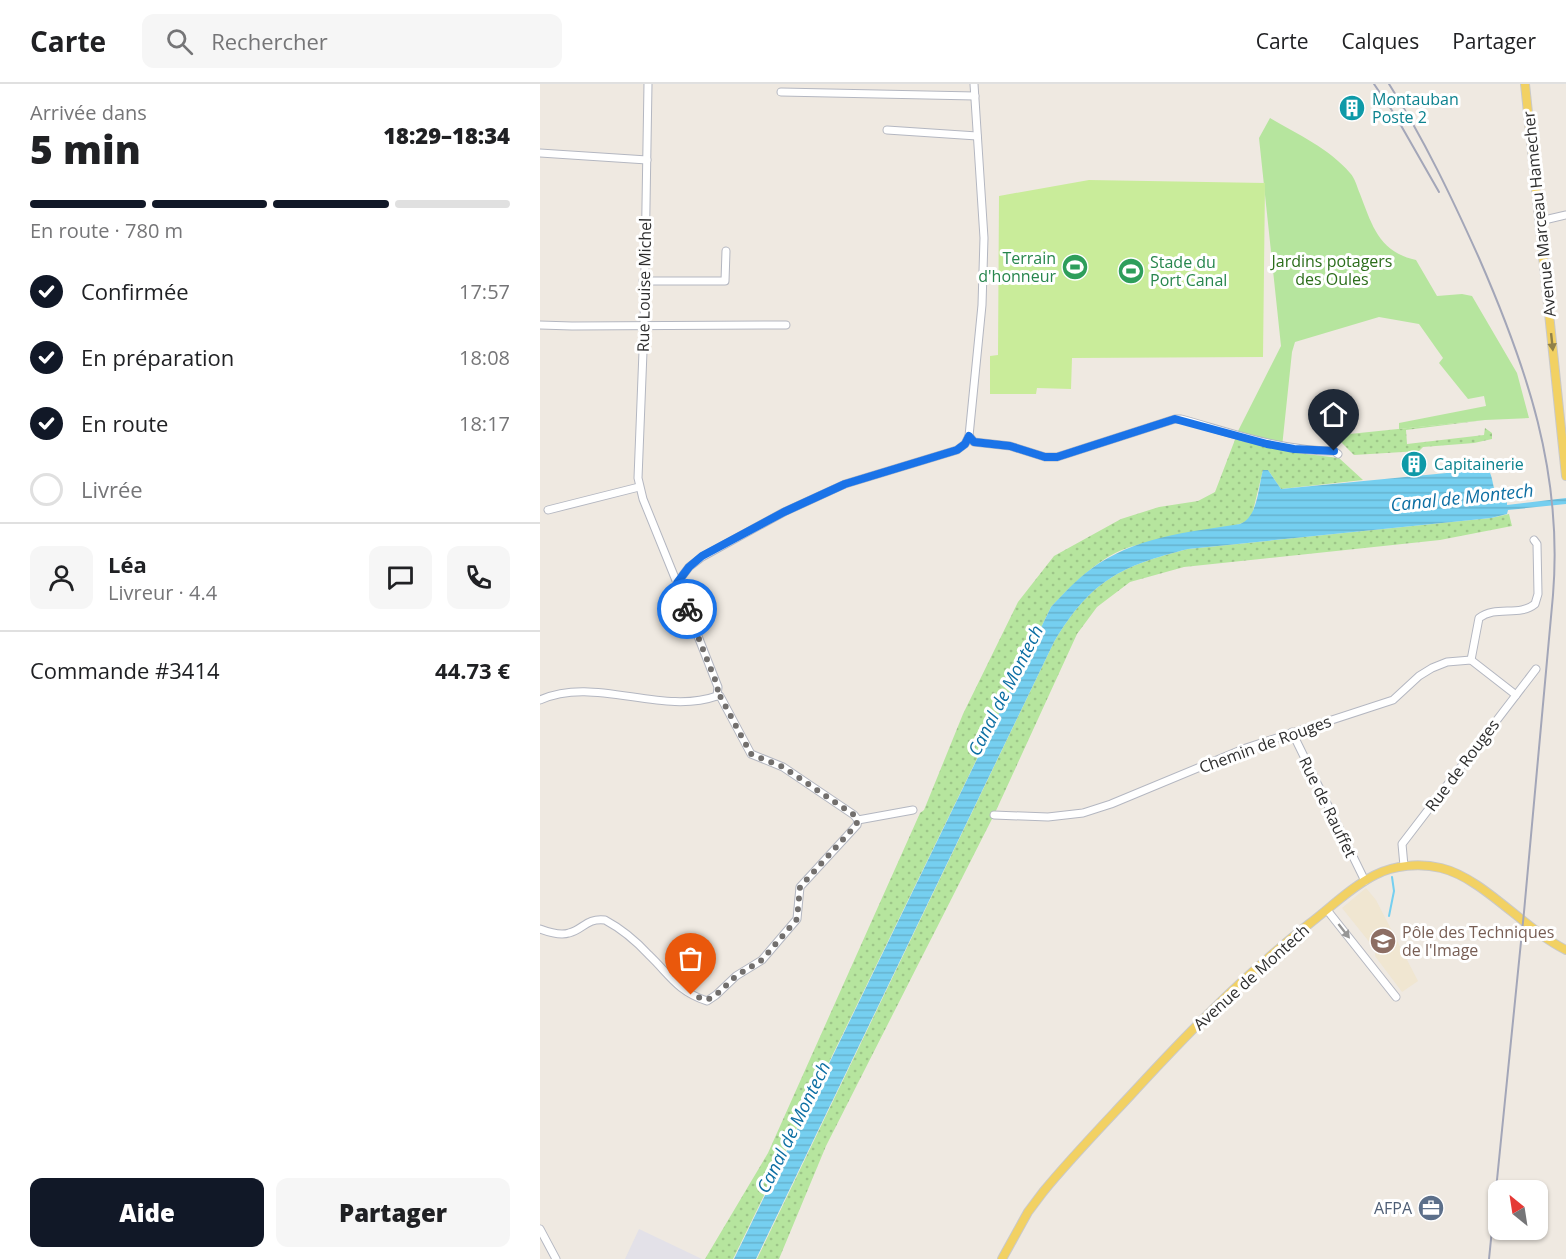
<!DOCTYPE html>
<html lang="fr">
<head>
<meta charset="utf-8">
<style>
  body { margin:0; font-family:"Open Sans",sans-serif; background:#f6f6f6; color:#202124; height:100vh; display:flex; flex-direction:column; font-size:22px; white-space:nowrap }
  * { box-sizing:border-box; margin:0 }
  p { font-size:20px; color:#757577 }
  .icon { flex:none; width:33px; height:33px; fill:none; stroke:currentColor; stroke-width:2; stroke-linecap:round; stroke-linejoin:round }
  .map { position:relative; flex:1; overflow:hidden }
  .side { display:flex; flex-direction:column; background:#fff; width:540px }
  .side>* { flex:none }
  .needle { width:39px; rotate:330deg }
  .controls { position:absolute; left:948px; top:1096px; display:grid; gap:12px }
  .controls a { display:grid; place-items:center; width:60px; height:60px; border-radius:12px; background:#fff; box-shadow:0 2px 4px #0004; font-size:30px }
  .pin { position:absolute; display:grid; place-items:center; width:51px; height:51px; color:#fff; margin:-62px -26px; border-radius:50% 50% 50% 0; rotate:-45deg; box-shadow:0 0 6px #0007 }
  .pin .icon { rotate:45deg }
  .courier { position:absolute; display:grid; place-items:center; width:60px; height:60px; margin:-30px; border:4px solid #1a73e8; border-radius:50%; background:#fff; color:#222; box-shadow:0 2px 8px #0007 }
  .headline em { font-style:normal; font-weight:800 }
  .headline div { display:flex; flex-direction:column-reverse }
  .headline { display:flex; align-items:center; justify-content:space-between; height:102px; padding:0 30px }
  h1 { font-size:39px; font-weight:800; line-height:45px }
  .bar { display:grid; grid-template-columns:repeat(4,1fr); gap:9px 6px; align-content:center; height:72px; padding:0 30px }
  .bar i { height:8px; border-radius:4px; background:#e0e0e0 }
  .bar .selected { background:#111827 }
  .bar p { grid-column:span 4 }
  .line { display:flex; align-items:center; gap:15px; padding:0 30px; border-top:2px solid #e0e0e0 }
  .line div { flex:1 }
  .round { display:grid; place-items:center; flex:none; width:63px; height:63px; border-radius:12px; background:#f6f6f6 }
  ol { padding:0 30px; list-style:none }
  li { display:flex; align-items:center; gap:18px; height:66px }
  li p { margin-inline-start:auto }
  li .icon { padding:6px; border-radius:50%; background:#111827; color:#fff; stroke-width:4 }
  li:last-child { color:#757577 }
  li i { width:33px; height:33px; border:3px solid #e0e0e0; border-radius:50% }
  .primary-button { display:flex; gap:12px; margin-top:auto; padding:12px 30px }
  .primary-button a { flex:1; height:69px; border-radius:12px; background:#111827; color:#fff; font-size:24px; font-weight:800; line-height:69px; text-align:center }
  .primary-button a+a { background:#f6f6f6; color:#202124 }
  header { display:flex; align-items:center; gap:36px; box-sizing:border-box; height:84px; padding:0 30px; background:#fff; border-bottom:2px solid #e0e0e0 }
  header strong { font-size:28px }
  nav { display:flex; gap:33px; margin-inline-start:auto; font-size:21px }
  .search { width:420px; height:54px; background:#f6f6f6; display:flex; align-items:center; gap:15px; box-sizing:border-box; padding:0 21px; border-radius:12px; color:#757577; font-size:22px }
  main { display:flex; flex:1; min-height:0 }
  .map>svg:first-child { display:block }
  .industrial { fill:#e3e1e8 }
  .education { fill:#f0e6d1 }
  .grass { fill:url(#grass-dots) }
  .garden { fill:#b6e59e }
  .pitch { fill:#c9ec9a }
  .water { fill:url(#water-rules) }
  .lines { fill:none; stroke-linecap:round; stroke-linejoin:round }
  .stream { stroke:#75cff0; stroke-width:2 }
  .minor-casing { stroke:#b4b7c1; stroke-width:9 }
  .major-casing { stroke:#c9c9c9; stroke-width:10 }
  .minor { stroke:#fff; stroke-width:7 }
  .major { stroke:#f2d163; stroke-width:8 }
  .rail { stroke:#a3a6b8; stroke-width:2 }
  .oneway { fill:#908048 }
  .oneway2 { fill:#969696 }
  .done { stroke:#726f6d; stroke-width:6; stroke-dasharray:0 10.8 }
  .route { stroke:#1a73e8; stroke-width:8 }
  .labels { text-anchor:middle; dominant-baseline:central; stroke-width:6; stroke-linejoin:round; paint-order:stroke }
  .culture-label { font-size:16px; fill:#0d838f; stroke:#fff; text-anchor:start }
  .street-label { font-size:16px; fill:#2e2e2e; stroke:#fff }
  .leisure-label { font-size:16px; fill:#27864d; stroke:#fff; text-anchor:end }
  .park-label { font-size:16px; fill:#2c6e1b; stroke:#fff }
  .education-label { font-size:16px; fill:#785e54; stroke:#fff; text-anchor:start }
  .service-label { font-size:16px; fill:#4e5e75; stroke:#fff; text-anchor:end }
  .water-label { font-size:18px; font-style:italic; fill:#0d6fa3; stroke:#fff }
</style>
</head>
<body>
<header>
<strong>Carte</strong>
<div class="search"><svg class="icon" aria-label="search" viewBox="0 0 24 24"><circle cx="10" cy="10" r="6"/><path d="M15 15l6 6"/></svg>Rechercher</div>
<nav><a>Carte</a><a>Calques</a><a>Partager</a></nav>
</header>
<main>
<section class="side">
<div class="headline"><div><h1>5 min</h1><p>Arrivée dans</p></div><em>18:29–18:34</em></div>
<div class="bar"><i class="selected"></i><i class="selected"></i><i class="selected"></i><i></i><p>En route · 780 m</p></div>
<ol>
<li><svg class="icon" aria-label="check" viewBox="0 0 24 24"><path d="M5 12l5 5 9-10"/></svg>Confirmée<p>17:57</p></li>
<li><svg class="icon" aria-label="check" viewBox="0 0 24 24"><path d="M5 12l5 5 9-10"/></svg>En préparation<p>18:08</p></li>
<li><svg class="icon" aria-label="check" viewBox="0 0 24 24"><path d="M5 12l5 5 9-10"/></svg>En route<p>18:17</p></li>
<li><i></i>Livrée</li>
</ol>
<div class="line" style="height:108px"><a class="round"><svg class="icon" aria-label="person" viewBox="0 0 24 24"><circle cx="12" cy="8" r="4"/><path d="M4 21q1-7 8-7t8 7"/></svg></a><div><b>Léa</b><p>Livreur · 4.4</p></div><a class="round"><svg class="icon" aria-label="chat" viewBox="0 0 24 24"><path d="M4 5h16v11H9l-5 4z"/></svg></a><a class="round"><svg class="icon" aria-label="phone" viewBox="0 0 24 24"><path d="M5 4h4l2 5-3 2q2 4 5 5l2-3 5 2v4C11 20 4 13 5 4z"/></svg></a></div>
<div class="line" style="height:78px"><div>Commande #3414</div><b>44.73 €</b></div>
<div class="primary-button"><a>Aide</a><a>Partager</a></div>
</section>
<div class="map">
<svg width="1026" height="1175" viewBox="0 0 1026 1175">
  <defs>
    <pattern id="grass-dots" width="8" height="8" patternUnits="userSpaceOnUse" patternTransform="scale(1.5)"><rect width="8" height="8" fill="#b6e59e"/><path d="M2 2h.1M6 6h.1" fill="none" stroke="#9dc588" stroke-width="1.8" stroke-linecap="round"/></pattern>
    <pattern id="water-rules" width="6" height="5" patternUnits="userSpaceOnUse" patternTransform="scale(1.5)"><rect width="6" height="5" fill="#75cff0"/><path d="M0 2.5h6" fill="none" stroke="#66b2ce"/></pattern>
  </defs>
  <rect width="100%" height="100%" fill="#efe9e1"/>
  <!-- industrial -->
  <path class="industrial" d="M99,1145l63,30h-77z"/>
  <!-- education -->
  <path class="education" d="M826,804l10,12 42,81 -16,11 -27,-36v-7l-33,-41z"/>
  <!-- grass -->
  <g class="grass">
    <path d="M945,336l-79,10 1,14 77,-9 1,-7 7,5v6l-18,4 -51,4 -4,4 -65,4 -12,-12 -2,-8z"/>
    <path d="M696,353l54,15 49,6 24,22 -82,9 -13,-19h-5l-11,45 -5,6c-36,15 -79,15 -117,26 -30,9 -58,38 -79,60l-318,652h-28l63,-106 152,-340 4,-3 39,-96 55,-112 36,-46 67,-37 38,-12 39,-6 17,-9z"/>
    <path d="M969,430l3,12 -72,14 -256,27 -54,15 -33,25 -20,27 -83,181 -168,331 -47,113h-22l297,-617c37,-62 67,-76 134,-93l303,-31z"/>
  </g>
  <!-- garden -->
  <path class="garden" d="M730,34c27,16 60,31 80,55 5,5 7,14 10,21 12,31 19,58 56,66l21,36 25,-2 10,2 45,77 12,45 -44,2 -86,9v-6l87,-17 -2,-10 -16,3 -29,-36 4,-5 -24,-34 -40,-7 -84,25 -3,10 -10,95 -46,-12 45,-89 -22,-208z"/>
  <!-- pitch -->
  <path class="pitch" d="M549,96l176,3 -2,174 -191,1 -1,31 -34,-1 -1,6h-46v-38l8,-1 1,-159z"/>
  <!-- water -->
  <path class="water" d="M948,385c8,12 2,29 19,33v3l59,-7v6l-58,6 -1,4 -16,4 -303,31c-67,17 -97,31 -134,93l-298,617h-22l317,-652c12,-13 25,-27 40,-38 43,-32 97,-37 149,-45 18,-7 18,-36 23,-54h5l13,19z"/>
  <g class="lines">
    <!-- stream -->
    <path class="stream" d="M849,832l5,-25 -2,-14"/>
    <defs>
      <g id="minor">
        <path d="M108,0l-4,242 -6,152 5,21 34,84"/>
        <path d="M241,8l194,4"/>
        <path d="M347,46l90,6"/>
        <path d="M0,69l107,7"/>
        <path d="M1000,137l26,-6"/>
        <path d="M103,197h82l1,-30"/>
        <path d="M0,241l32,1 214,-1"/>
        <path d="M429,352l13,-131 2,-67 -10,-154"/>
        <path d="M8,426l91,-23"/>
        <path d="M931,576l8,-42c17,-13 40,-1 56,-14l3,-10 -1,-50 -3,-4"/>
        <path d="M0,616c54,-25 121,16 177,-4"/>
        <path d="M752,648l73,149"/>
        <path d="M373,726l-55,10 -4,-5 -71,-48 -32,-13 -31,-58h-3l1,-9 -41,-104 12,-16 13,-10 82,-45 61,-28 112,-34 8,-6 4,-8 5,6 36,4 35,11h12l118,-38h6c51,14 99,32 153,32l4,3"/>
        <path d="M454,731l54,2 35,-4 28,-9 135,-56 147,-48 26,-24 13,-8 15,-6 24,-2 45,35"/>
        <path d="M864,782l-2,-22 134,-175"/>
        <path d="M787,826l69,87"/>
        <path d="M0,845c8,3 20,7 29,4 15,-4 17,-15 36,-13 15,8 32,22 44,35 21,20 28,36 58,46l9,-6 20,-19 26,-16 35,-41 3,-32 57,-62 1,-5"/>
        <path d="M0,1145l16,30"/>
      </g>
      <g id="major">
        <path d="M985,0l41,392"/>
        <path d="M462,1175l26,-47 15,-20c27,-33 57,-64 86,-95 56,-61 114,-121 180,-173 21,-16 42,-37 66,-49 19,-10 45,-12 66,-7 42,10 84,62 125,82"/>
      </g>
    </defs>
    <!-- minor casing -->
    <use href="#minor" class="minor-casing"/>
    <!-- major casing -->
    <use href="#major" class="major-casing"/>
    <!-- minor -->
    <use href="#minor" class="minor"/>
    <!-- major -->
    <use href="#major" class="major"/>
    <!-- rail -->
    <g class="rail">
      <path d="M834,0l21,31 44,77"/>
      <path d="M849,0c35,55 63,114 90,174 48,110 84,215 74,337l-29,317 -35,347"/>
    </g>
  </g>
  <!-- one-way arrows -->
  <defs><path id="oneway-solid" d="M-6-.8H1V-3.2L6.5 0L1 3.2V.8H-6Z" transform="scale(1.5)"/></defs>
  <use class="oneway" href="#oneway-solid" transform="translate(1012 258) rotate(84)"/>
  <use class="oneway2" href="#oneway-solid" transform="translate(804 847) rotate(52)"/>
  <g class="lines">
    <!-- done -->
    <path class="done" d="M147,525l31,78 -1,9h3l31,58 32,13 71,48 4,5 -2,5 -56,62 -3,32 -35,41 -26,16 -20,19 -9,5 -16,-5"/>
    <!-- route -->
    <path class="route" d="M147,525l-10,-26 12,-16 13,-11 82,-44 61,-28 112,-34 8,-6 4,-8 5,6 36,4 35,11h12l118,-38 92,25 27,5 40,2"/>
  </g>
  <!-- icons -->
  <defs>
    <symbol id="building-disc" viewBox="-11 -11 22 22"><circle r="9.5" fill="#0f9aa8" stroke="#fff"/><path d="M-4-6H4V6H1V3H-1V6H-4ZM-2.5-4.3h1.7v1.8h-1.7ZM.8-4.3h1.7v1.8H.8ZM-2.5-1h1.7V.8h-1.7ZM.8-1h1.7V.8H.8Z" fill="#fff"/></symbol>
    <symbol id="stadium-disc" viewBox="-11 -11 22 22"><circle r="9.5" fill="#2e9e5b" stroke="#fff"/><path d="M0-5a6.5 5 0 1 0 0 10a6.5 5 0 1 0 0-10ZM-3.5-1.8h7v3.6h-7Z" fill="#fff"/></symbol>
    <symbol id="university-disc" viewBox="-11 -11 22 22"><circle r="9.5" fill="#8d6e63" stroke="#fff"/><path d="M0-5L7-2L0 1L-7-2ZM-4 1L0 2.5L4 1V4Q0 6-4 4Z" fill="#fff"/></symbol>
    <symbol id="office-disc" viewBox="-11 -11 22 22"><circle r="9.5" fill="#5c6f8a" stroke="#fff"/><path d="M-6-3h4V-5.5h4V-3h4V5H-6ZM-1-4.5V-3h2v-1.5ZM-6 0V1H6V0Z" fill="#fff"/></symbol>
  </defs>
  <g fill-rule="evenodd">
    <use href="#building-disc" x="797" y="9" width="30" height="30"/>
    <use href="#stadium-disc" x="520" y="168" width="30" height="30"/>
    <use href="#stadium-disc" x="576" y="172" width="30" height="30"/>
    <use href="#building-disc" x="859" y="365" width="30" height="30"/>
    <use href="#university-disc" x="828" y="842" width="30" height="30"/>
    <use href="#office-disc" x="876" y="1109" width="30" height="30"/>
  </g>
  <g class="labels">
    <!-- culture labels -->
    <g class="culture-label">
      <text x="832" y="15">Montauban<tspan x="832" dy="18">Poste 2</tspan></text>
      <text x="894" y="380">Capitainerie</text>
    </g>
    <!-- street labels -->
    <g class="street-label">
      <text transform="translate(999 130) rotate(-96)">Avenue Marceau Hamecher</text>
      <text transform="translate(104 201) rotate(-89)">Rue Louise Michel</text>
      <text transform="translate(725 660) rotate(-20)">Chemin de Rouges</text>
      <text transform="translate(922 681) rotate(-53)">Rue de Rouges</text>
      <text transform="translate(788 723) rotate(64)">Rue de Rauffet</text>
      <text transform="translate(711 893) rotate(-42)">Avenue de Montech</text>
    </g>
    <!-- leisure labels -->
    <g class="leisure-label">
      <text x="516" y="174">Terrain<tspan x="516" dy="18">d'honneur</tspan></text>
      <text x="610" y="178" text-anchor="start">Stade du<tspan x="610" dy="18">Port Canal</tspan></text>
    </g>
    <!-- park labels -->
    <g class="park-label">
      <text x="792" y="177">Jardins potagers<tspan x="792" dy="18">des Oules</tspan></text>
    </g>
    <!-- education labels -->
    <g class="education-label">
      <text x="862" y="848">Pôle des Techniques<tspan x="862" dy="18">de l'Image</tspan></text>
    </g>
    <!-- service labels -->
    <g class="service-label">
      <text x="872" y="1124">AFPA</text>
    </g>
    <!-- water labels -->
    <g class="water-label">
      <text transform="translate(922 413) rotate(-6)">Canal de Montech</text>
      <text transform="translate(465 606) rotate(-63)">Canal de Montech</text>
      <text transform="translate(253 1043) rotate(-64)">Canal de Montech</text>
    </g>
  </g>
</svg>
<div class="controls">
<a><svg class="needle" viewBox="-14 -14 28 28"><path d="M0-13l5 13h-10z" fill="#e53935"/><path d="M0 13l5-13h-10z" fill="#757577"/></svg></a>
</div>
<div class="pin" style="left:151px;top:911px;background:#ea580c"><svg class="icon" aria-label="bag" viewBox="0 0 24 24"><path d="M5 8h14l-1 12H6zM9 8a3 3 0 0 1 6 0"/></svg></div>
<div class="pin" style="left:794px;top:367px;background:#1f2937"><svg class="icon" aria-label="home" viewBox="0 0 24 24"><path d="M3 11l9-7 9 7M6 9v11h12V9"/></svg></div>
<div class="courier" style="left:147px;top:525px"><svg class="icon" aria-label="bike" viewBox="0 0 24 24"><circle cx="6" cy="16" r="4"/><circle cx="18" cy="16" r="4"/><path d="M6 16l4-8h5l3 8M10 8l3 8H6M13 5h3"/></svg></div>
</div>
</main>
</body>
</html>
